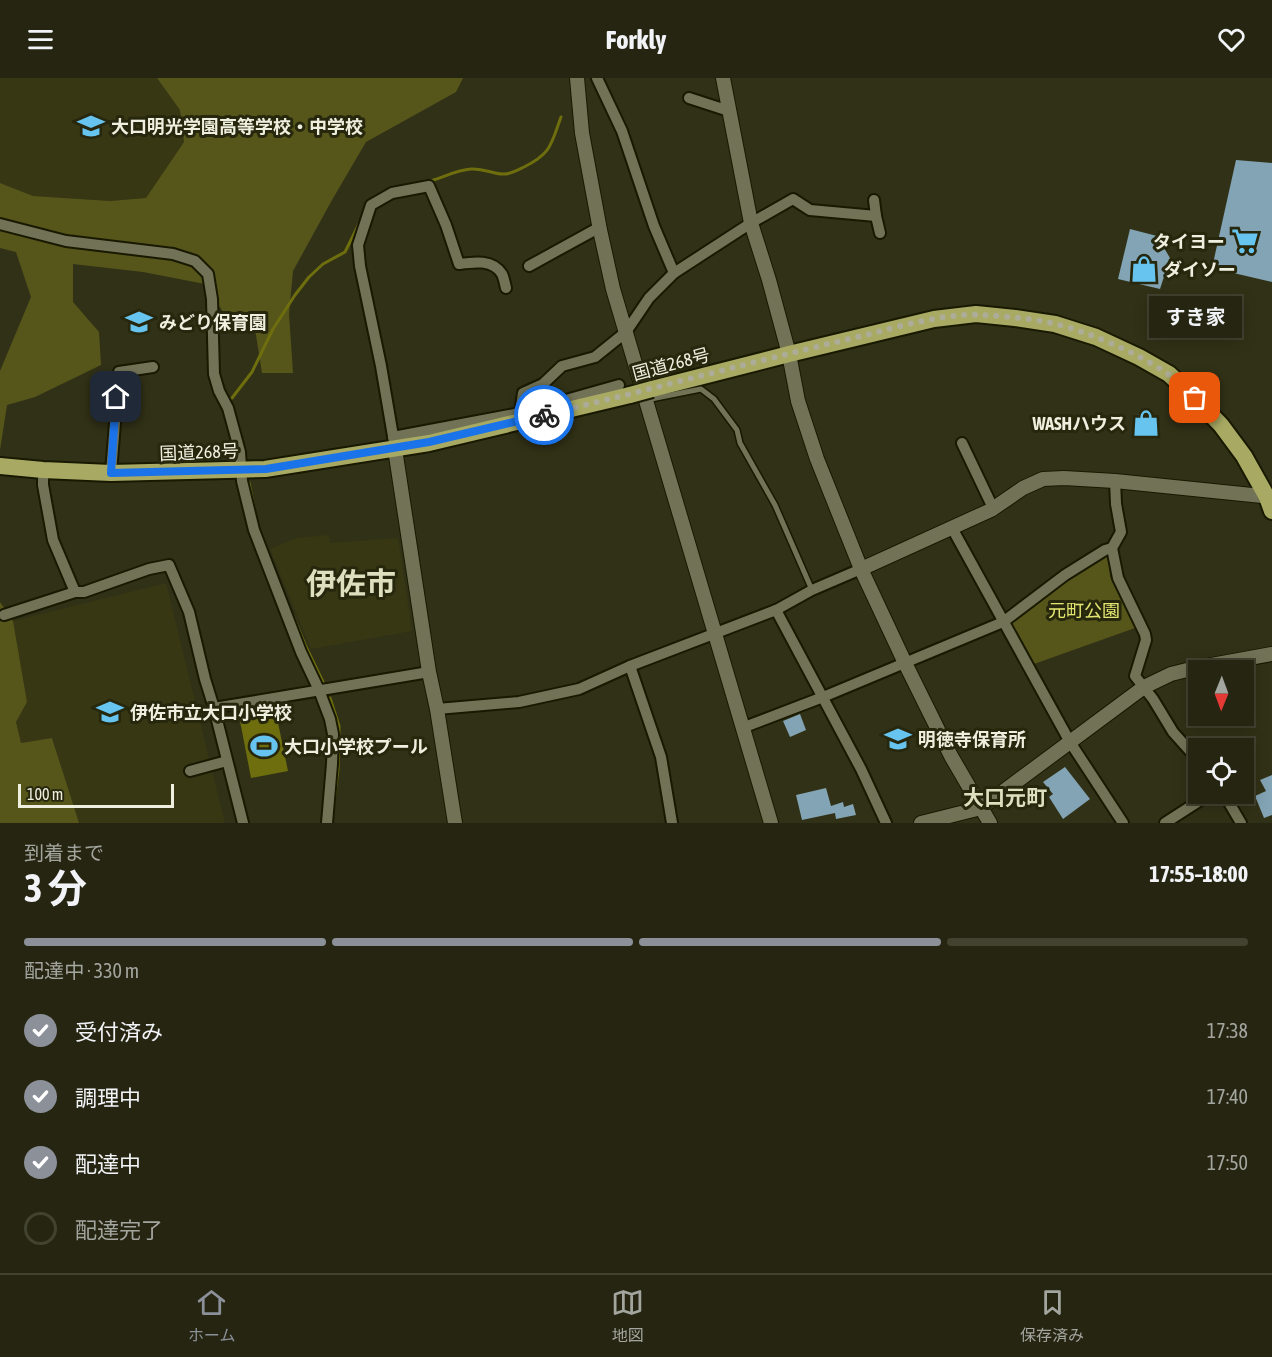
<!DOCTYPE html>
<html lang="ja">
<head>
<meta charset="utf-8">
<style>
  body { margin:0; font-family:"Asap Condensed","Noto Sans JP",sans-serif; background:#2d2d1a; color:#f1f3f6; height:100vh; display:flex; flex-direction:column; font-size:22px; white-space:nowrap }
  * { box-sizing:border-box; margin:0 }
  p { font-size:20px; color:#a3a59f }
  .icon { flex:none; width:33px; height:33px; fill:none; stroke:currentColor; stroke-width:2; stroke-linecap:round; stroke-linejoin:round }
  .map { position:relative; height:745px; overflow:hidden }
  .sheet { display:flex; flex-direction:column; background:#252511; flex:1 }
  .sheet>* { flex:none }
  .needle { width:39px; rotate:181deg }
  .tools { position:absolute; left:1188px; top:582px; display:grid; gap:12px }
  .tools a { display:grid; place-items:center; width:66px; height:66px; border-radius:0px; background:#252511; box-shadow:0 3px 15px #0003,0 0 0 2px #424231; font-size:30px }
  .scale { position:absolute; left:18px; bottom:15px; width:156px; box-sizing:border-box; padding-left:6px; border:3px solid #eeefde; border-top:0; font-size:16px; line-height:21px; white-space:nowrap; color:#eeefde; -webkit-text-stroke:4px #27270d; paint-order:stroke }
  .pin { position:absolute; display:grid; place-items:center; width:51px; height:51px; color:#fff; margin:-26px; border-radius:12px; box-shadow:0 3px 9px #0006 }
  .courier { position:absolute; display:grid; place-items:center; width:60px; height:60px; margin:-30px; border:4px solid #1a73e8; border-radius:50%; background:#fff; color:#222; box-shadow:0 2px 8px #0007 }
  .bubble { position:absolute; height:42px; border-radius:0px; background:#252511; box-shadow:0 3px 15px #0003,0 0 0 2px #424231; font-size:20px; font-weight:700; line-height:42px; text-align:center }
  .headline em { font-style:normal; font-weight:700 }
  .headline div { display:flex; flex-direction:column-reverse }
  .headline { display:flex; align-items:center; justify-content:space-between; height:102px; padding:0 24px }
  h1 { font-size:39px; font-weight:700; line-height:45px }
  .bar { display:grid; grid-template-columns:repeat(4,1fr); gap:9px 6px; align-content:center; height:72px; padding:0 24px }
  .bar i { height:8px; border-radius:4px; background:#424231 }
  .bar .selected { background:#8c9099 }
  .bar p { grid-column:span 4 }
  ol { padding:0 24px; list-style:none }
  li { display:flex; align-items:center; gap:18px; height:66px }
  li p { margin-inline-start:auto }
  li .icon { padding:6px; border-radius:50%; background:#8c9099; color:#fff; stroke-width:4 }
  li:last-child { color:#a3a59f }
  li i { width:33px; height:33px; border:3px solid #424231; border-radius:50% }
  header { display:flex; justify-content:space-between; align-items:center; height:78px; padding:0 24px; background:#252511; font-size:27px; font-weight:700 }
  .tab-bar { display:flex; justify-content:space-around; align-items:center; height:84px; border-top:2px solid #424231; background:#252511; font-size:16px; color:#a3a59f }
  .tab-bar a { display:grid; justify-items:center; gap:3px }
  .tab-bar .selected { color:#8c9099 }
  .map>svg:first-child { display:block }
  .built { fill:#373714 }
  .green { fill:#56561b }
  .water { fill:#6e6e0e }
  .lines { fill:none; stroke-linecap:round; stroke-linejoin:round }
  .stream { stroke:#6e6e0e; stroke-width:3 }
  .building { fill:#83a4b4 }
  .service-casing { stroke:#191901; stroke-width:8 }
  .minor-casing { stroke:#191901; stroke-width:14 }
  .tertiary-casing { stroke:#191901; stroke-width:16 }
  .trunk-casing { stroke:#191901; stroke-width:20 }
  .service { stroke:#727356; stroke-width:5 }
  .minor { stroke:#727356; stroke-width:10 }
  .tertiary { stroke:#727356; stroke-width:14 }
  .trunk { stroke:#a8aa63; stroke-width:16 }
  .trunk-bridge-casing { stroke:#191901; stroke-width:20; stroke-linecap:butt }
  .trunk-bridge { stroke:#a8aa63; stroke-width:16 }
  .done { stroke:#acac98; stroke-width:6; stroke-dasharray:0 10.8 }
  .route { stroke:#1a73e8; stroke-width:8 }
  .labels { text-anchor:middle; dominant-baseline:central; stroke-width:6; stroke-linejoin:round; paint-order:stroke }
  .poi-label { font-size:18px; font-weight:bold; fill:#eeefde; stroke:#27270d; text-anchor:start }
  .street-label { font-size:18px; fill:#eeefde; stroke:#27270d }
  .park-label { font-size:18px; fill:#e4e672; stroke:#27270d }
  .quarter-label { font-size:21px; font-weight:bold; fill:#dddfbf; stroke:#27270d }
  .town-label { font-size:30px; font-weight:bold; fill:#dddfbf; stroke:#27270d }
</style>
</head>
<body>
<header><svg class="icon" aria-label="menu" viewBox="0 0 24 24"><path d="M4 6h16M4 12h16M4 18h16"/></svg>Forkly<svg class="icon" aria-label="heart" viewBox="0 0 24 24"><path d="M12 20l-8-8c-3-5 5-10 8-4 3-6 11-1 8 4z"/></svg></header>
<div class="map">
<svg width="1272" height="745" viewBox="0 0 1272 745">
  <rect width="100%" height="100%" fill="#313117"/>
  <!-- built -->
  <g class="built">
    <path d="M0,0h157l23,32 4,32 -38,56 -36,3 -77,-5 -33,-13z"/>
    <path d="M329,457l1,8 68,-5 14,93 -101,18 -41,-100 27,-11z"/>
    <path d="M166,505l59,240h-148l-24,-85 -32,5 -5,-21 11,-20 -14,-81z"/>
  </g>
  <!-- green -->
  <g class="green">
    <path d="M157,0h306l-7,14 -90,50 -34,58 -39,71 -4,43 4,59h-31l-7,-44 -19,3 -31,-48 -62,-12 -70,-8v38l26,30 2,33 -66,32 -28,8 -7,45v-79l31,-74 -15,-45 -16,-4v-65l33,13 77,5 36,-3 38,-56 -4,-32z"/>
    <path d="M1103,476h4l2,3 1,20 25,51 -101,36 -22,-39 -1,-4z"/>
    <path d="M0,524l13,19 14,81 -11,20 5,21 31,-5 27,85h-79z"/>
  </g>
  <!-- water -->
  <path class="water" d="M276,635l12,58 -37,7 -11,-57z"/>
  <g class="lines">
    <!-- stream -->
    <g class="stream">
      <path d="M426,104c15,-3 29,-12 45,-13 14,-1 20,5 32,5 6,1 15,-4 21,-7 28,-14 27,-23 37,-50"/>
      <path d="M375,119l13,-7"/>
      <path d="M232,320l20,-26 21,-43 22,-34 14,-18 14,-13 22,-12 16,-32"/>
      <path d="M249,405l5,25"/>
      <path d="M293,538l13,31 17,35"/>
      <path d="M330,620l9,28 -1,43 -5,40"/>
    </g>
  </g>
  <!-- building -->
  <g class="building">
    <path d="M1236,82l36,3v119l-60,-14z"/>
    <path d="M1130,151l27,7 13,22 -10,31 -42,-10z"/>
    <path d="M1138,336l20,7 -3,11 -21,-7z"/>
    <path d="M800,636l6,16 -16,7 -7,-16z"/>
    <path d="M1065,689l25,32 -27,20 -14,-22 4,-3 -10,-12z"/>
    <path d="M1272,697v40l-8,3 -9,-22 11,-5 -6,-11z"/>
    <path d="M826,710l5,18 12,-4 1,5 9,-3 3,11 -20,4 -1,-6 -33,7 -6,-25z"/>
  </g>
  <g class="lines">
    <defs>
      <path id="service" d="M646,322l55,-11 13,10 23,31 3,13 35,62 37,85"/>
      <g id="minor">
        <path d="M597,0l25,53 32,95 20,47"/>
        <path d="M689,20l40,13"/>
        <path d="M874,122l2,16"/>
        <path d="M0,146l66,17 107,13 22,7 13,13 4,25 2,75 5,17 9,17 12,44 2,29 12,49 47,122 18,38 11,29 3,15 -1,30 -5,59"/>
        <path d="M529,188l71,-39"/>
        <path d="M520,335l99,-28"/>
        <path d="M393,359l127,-24 3,-20 20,-9 19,-18 33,-9 31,-25 23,-34 25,-25 77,-50 42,-24 17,11 66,6 4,17"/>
        <path d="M394,364l-13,-76 -21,-100 -2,-21 13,-40 21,-12 37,-7 17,39 13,39c14,-2 34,-5 43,10 2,4 3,10 4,14"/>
        <path d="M962,365l31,65"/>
        <path d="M43,392v15l10,55 22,52h9l65,-23 20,-4 20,47 16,67 9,29 215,-36"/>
        <path d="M111,395l8,-101 34,-5"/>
        <path d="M952,450l118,214 53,81"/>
        <path d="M1112,470l6,30 27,56 1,6 -11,36 18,23 20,33 25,28"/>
        <path d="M776,532l85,159 25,54"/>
        <path d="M4,537l71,-23"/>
        <path d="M630,588l31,91 11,66"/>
        <path d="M214,630l29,115"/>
        <path d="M437,631l82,-7 60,-13 51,-23 146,-56 36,-20 49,-21"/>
        <path d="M742,650l81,-31 180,-75 62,-47 40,-25 7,-2 9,-16 -5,-28 -1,-23"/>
        <path d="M190,693l37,-10"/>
        <path d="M1224,716l17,29"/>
        <path d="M1165,745l45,-29"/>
      </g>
      <g id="tertiary">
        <path d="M577,0l5,55 18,97 13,59 158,534"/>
        <path d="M723,0l28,145 18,57 20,74 9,47 19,58 44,110 44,94 46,93 39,67"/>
        <path d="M395,371l34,223 8,37 18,114"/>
        <path d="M861,491l130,-59 32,-22 20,-9 21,-1 51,3 157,16"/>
        <path d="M921,745l60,-15 163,-121 27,-13 24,-6 77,-14"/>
      </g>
      <g id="trunk">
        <path d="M652,311l137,-35 145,-35 42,-5 39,4 40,6 41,13 43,20 30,17 26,24 26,27 23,31 23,41 5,14"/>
        <path d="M0,388l43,4 68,3 154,-4 164,-26 201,-48"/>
      </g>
    </defs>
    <!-- service casing -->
    <use href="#service" class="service-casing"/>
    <!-- minor casing -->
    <use href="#minor" class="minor-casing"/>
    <!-- tertiary casing -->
    <use href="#tertiary" class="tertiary-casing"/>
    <!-- trunk casing -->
    <use href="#trunk" class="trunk-casing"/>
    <!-- service -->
    <use href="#service" class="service"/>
    <!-- minor -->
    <use href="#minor" class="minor"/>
    <!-- tertiary -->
    <use href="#tertiary" class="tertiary"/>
    <!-- trunk -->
    <use href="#trunk" class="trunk"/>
    <defs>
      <path id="trunk-bridge" d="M630,317l22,-6"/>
    </defs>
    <!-- trunk-bridge casing -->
    <use href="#trunk-bridge" class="trunk-bridge-casing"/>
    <!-- trunk-bridge -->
    <use href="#trunk-bridge" class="trunk-bridge"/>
  </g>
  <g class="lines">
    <!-- done -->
    <path class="done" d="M544,337c101,-24 200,-51 301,-75 40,-9 93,-27 134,-25 25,1 52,3 76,9 37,9 82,29 113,50 9,6 18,16 27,24"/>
    <!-- route -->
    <path class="route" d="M116,319l-5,76 155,-4 163,-27 115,-27"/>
  </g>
  <!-- icons -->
  <defs>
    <symbol id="school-bare" viewBox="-9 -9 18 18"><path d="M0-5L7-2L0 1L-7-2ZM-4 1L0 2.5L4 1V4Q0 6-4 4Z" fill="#66c4ef" stroke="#27270d" stroke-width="2.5" paint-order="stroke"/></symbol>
    <symbol id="supermarket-bare" viewBox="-9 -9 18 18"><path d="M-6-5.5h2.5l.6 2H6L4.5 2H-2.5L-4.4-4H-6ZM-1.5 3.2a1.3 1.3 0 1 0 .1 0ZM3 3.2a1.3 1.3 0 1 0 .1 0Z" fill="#66c4ef" stroke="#27270d" stroke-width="2.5" paint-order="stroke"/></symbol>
    <symbol id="shop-bare" viewBox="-9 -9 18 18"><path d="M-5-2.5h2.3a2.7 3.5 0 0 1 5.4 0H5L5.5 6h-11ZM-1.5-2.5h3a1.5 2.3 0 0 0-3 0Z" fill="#66c4ef" stroke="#27270d" stroke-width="2.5" paint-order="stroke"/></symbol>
    <symbol id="stadium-bare" viewBox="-9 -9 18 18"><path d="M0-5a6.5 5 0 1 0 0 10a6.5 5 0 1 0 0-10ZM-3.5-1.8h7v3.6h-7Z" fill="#66c4ef" stroke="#27270d" stroke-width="2.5" paint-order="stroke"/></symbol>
  </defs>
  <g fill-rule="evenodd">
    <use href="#school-bare" x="72" y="29" width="38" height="38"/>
    <use href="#supermarket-bare" x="1226" y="144" width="38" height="38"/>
    <use href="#shop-bare" x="1125" y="172" width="38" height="38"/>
    <use href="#school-bare" x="120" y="225" width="38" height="38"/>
    <use href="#shop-bare" x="1127" y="326" width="38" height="38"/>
    <use href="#school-bare" x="91" y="615" width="38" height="38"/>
    <use href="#school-bare" x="879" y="642" width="38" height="38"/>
    <use href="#stadium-bare" x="245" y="649" width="38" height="38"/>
  </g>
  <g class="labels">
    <!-- poi labels -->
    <g class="poi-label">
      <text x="111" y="48">大口明光学園高等学校・中学校</text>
      <text x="1225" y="163" text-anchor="end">タイヨー</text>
      <text x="1164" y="191">ダイソー</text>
      <text x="159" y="244">みどり保育園</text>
      <text x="1126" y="345" text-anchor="end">WASHハウス</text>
      <text x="130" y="634">伊佐市立大口小学校</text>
      <text x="918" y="661">明徳寺保育所</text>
      <text x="284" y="668">大口小学校プール</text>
    </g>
    <!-- street labels -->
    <g class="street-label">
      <text transform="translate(671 286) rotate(-15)">国道268号</text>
      <text transform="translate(199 374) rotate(-2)">国道268号</text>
    </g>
    <!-- park labels -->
    <g class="park-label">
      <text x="1084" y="532">元町公園</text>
    </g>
    <!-- quarter labels -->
    <g class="quarter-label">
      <text x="1005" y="719">大口元町</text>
    </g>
    <!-- town labels -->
    <g class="town-label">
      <text x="351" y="505">伊佐市</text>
    </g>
  </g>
</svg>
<div class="tools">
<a><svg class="needle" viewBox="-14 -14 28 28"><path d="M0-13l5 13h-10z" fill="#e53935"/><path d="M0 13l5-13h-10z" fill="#a3a59f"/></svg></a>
<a><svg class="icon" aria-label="locate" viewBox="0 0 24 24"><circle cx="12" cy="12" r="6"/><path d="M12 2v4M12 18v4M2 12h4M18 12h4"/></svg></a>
</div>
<div class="scale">100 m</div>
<div class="pin" style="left:1195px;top:320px;background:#ea580c"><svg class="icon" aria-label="bag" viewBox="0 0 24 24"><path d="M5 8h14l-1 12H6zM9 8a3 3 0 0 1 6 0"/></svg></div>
<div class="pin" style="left:116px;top:319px;background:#1f2937"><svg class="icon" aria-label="home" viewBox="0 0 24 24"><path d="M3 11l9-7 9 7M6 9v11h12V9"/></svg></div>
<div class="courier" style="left:544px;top:337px"><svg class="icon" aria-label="bike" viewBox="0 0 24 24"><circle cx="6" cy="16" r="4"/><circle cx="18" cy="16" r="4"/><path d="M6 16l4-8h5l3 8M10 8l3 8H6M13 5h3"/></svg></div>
<div class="bubble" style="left:1149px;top:218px;width:93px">すき家</div>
</div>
<section class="sheet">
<div class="headline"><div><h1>3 分</h1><p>到着まで</p></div><em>17:55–18:00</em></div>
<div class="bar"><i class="selected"></i><i class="selected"></i><i class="selected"></i><i></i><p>配達中 · 330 m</p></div>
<ol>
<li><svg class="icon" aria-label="check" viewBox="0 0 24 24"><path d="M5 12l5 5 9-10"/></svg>受付済み<p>17:38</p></li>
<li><svg class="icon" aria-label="check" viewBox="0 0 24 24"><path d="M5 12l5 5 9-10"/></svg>調理中<p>17:40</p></li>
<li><svg class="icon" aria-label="check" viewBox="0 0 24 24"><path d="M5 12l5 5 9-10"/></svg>配達中<p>17:50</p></li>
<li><i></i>配達完了</li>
</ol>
</section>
<nav class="tab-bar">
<a class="selected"><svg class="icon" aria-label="home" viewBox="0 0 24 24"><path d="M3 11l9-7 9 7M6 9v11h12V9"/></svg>ホーム</a>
<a><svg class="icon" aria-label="map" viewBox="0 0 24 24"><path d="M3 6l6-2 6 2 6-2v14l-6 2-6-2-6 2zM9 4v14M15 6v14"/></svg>地図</a>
<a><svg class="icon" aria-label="saved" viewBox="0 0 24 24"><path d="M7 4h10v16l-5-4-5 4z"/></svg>保存済み</a>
</nav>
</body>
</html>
